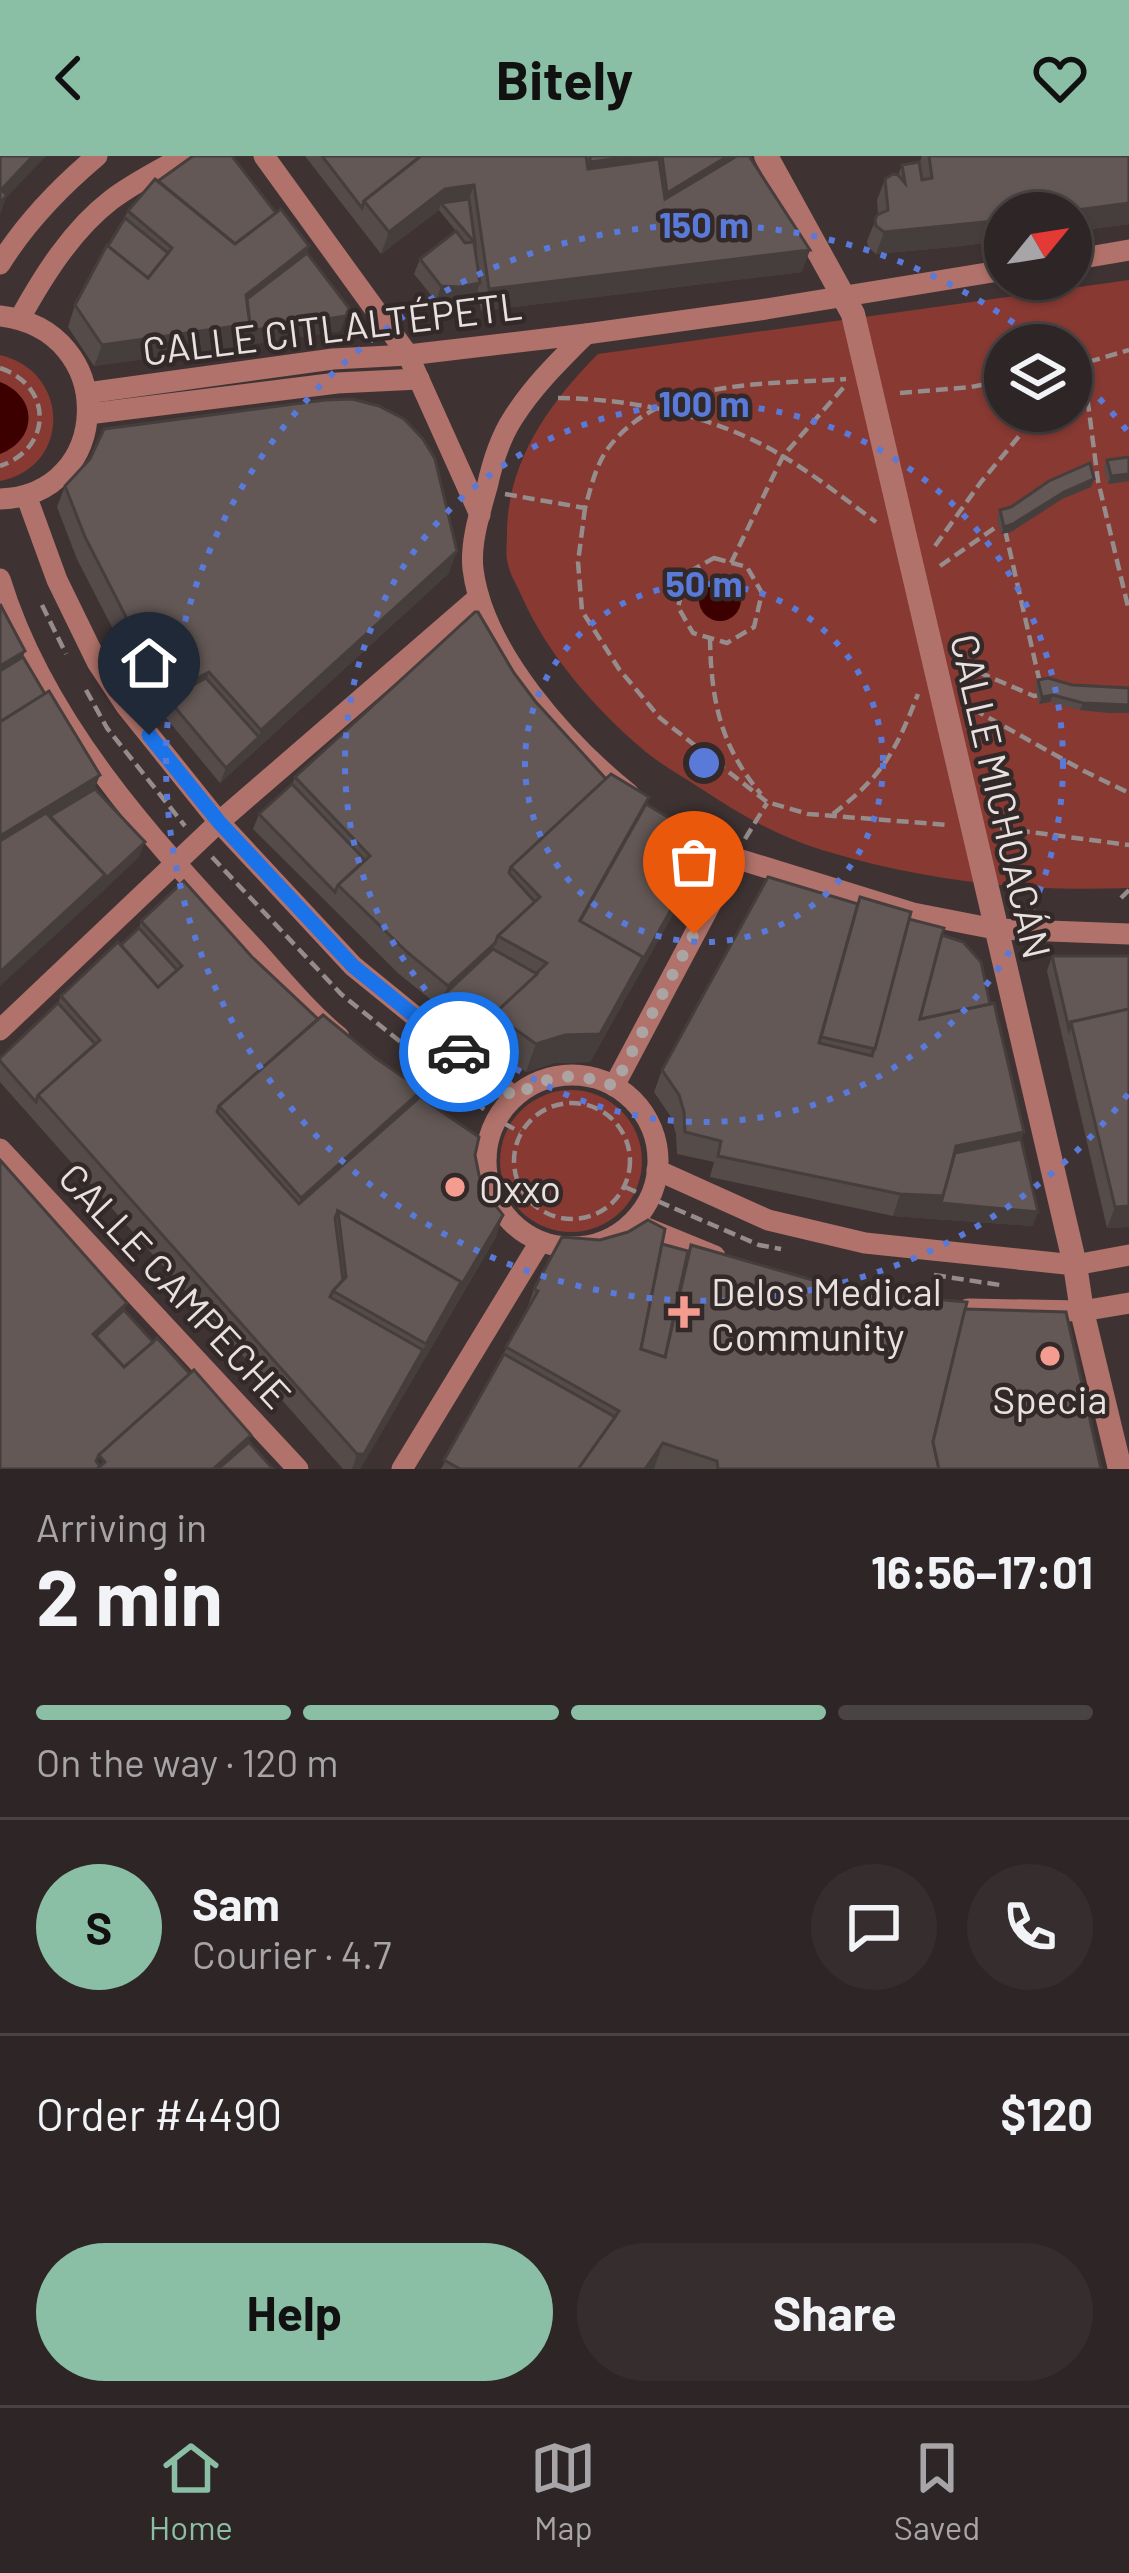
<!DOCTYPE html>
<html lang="en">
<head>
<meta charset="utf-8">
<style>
  body { margin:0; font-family:Barlow,sans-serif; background:#362e2e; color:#f1f3f6; height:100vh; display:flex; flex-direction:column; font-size:45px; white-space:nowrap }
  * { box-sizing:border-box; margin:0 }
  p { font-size:39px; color:#a7a5a7 }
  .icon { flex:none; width:66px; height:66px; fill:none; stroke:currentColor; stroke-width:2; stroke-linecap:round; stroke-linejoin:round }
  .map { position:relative; height:1313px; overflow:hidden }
  .panel { display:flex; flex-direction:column; background:#2e2626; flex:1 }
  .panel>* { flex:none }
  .needle { width:78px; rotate:60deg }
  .tools { position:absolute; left:984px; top:36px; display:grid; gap:24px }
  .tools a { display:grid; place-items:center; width:108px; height:108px; border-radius:50%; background:#2e2626; box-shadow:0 3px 9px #0004,0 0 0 3px #494343; font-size:60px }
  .pin { position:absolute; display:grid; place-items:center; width:102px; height:102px; color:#fff; margin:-123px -51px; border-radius:50% 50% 50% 0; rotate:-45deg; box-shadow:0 0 12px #0007 }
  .pin .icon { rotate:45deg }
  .courier { position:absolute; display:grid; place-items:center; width:120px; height:120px; margin:-60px; border:9px solid #1a73e8; border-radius:50%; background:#fff; color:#222; box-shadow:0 3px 15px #0007 }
  .summary em { font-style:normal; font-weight:700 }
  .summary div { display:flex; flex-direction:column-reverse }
  .summary { display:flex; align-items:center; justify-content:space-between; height:204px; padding:0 36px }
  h1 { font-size:78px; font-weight:700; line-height:90px }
  .bar { display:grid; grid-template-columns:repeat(4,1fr); gap:18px 12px; align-content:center; height:144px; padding:0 36px }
  .bar i { height:15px; border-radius:9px; background:#494343 }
  .bar .active { background:#8abfa5 }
  .bar p { grid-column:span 4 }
  .line { display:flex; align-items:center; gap:30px; padding:0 36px; border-top:3px solid #494343 }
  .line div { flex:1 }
  .round { display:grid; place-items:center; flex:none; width:126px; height:126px; border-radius:63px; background:#362e2e }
  .action { display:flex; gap:24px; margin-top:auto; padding:24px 36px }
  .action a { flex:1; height:138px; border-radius:72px; background:#8abfa5; color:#111; font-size:48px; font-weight:700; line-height:138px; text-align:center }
  .action a+a { background:#362e2e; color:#f1f3f6 }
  header { display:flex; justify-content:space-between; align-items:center; height:156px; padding:0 36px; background:#8abfa5; color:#111; font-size:54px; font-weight:700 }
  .tabs { display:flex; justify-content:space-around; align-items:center; height:168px; border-top:3px solid #494343; background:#2e2626; font-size:33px; color:#a7a5a7 }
  .tabs a { display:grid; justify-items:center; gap:6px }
  .tabs .active { color:#8abfa5 }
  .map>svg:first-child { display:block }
  .green { fill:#873932; fill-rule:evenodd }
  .water { fill:#3d0001 }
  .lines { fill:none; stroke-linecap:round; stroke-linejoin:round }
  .path { stroke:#958c8b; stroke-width:4.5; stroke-dasharray:12 6; stroke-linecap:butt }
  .minor { stroke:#b0726a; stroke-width:21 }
  .tertiary { stroke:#b0726a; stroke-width:24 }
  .wall { fill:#554c4a }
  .shaded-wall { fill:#453e3c }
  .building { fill:#635856; stroke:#453e3c; stroke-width:3 }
  .done { stroke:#aca4a3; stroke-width:12; stroke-dasharray:0 21.6 }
  .route { stroke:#1a73e8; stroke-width:15 }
  .ring { fill:none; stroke:#5a7ada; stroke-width:6; stroke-dasharray:6 12 }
  .poi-dot { fill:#f59c91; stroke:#332928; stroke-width:4.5 }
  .labels { text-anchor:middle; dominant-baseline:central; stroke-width:9; stroke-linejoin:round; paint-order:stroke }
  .street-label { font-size:39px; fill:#e8e1e0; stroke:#332928 }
  .poi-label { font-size:39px; fill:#e8e1e0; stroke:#332928; text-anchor:start }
  .centre { fill:#5a7ada; stroke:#332928; stroke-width:6 }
  .ring-label { font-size:36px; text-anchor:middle; font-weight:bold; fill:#5a7ada; stroke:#332928; stroke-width:9; stroke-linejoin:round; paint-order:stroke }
</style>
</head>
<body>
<header><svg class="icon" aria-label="back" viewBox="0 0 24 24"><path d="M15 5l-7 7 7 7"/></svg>Bitely<svg class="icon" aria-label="heart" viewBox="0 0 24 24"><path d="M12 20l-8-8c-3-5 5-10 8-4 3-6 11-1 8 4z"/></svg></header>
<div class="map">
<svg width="1129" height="1313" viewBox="0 0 1129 1313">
  <rect width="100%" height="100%" fill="#3e3332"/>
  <!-- green -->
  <g class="green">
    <path d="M1129,124v608c-105,4 -206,-7 -307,-38 -45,-14 -83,-36 -122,-62 -20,-13 -42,-25 -60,-41 -47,-41 -92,-92 -118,-150 -4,-10 -12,-22 -14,-33 -3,-9 -1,-19 -1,-28 -1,-72 41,-132 91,-182zM1005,189h66v66h-66z"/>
    <path d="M0,199c70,16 72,112 0,126z"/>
    <circle cx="571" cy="1005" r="71"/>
  </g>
  <!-- water -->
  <g class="water">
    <path d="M0,226c38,15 38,57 0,72z"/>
    <circle cx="720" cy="444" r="21"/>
  </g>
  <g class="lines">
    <!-- path -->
    <g class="path">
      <path d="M1083,208l15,117 31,130"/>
      <path d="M1071,211l58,-17"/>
      <path d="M0,212c53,18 53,80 0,98"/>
      <path d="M900,237l71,-6 34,-7"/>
      <path d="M558,242c77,1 160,18 226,59 32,19 62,43 92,65"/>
      <path d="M505,338l80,14c6,-21 11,-44 24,-61 54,-70 159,-62 237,-68"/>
      <path d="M585,352l-7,54 4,49 37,58 41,49 107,84 41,12 141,11"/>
      <path d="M1005,374l35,153"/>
      <path d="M935,390l46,-64 59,-71"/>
      <path d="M714,402l33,9 15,26 -8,34 -27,16 -34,-10 -15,-26 9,-34z"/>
      <path d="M731,407l52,-107 61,-69"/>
      <path d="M940,410l56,-39 8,-3"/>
      <path d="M42,449l24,49"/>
      <path d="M710,482c1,61 10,108 51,156"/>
      <path d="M962,509l72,31 6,-1"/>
      <path d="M86,534l21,38 78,98"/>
      <path d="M973,553l111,62 45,22"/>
      <path d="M833,658c50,-39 62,-61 85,-120"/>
      <path d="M1000,672l129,17"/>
      <path d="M745,683l22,-36"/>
      <path d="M212,701l129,137 155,125 24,13"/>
      <path d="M1121,742l8,-8"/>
      <circle cx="572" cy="1005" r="58"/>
      <path d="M625,1031l134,58 22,4"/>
      <path d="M934,1119l66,10"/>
    </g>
    <!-- minor -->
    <g class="minor">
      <path d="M264,0l144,199 72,160"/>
      <path d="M1071,104l58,-10"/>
      <path d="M0,108c26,-42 59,-76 97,-108"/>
      <path d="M0,160c120,14 113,180 0,183"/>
      <path d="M20,162c24,-43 52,-88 91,-118 22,-17 49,-30 73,-44"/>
      <path d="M586,178c-26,26 -53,52 -73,84 -13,20 -21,46 -26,69 -7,25 -17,56 -14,82 10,83 93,174 156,225"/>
      <path d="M87,237l246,-34 75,-4 178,-21 180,-25 239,-39"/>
      <path d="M88,258l249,-31 82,-4"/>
      <path d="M26,339l31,85 40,82 29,44 93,116 134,144 161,131"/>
      <path d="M0,423c43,141 149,258 249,364 29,31 57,67 90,94"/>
      <path d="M684,675l51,27 178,55 82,16 134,5"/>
      <path d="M0,874l219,-208 260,-225"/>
      <circle cx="572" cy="1005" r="86"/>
      <path d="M614,930l121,-228"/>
      <path d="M456,977l30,24"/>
      <path d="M0,993l298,320"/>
      <path d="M657,1014l111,50 97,23 210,22 54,-10"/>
      <path d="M639,1069l76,31"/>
      <path d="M968,1153l114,2 47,-8"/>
      <path d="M402,1313l138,-227"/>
    </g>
    <!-- tertiary -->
    <path class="tertiary" d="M766,0l87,158 222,951 7,46 38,158"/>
  </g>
  <!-- wall -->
  <g class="wall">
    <path d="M305,0h444l53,116 -321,39 -3,-21 -3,7 -21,5 -18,-1 -22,-27 6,-15 36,-28 -17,-21 -58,44z"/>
    <path d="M922,0h207v68l-177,23 -76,7 -8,-7 -1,-6 11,-27 -1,-14 8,-21 13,-4 4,-10 17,-1z"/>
    <path d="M158,25l118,32 33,33 -2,7 42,55 -9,23 -246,35 -26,-39 7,-22 53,-94z"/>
    <path d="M1129,301v24l-21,3 -4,-17 3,-7z"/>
    <path d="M1094,323l-3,8 -29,12 -51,33 -10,2 -4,-17 3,-7z"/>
    <path d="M65,330l384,87 -229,210 -58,-70 -44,-74 -41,-80 -20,-52z"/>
    <path d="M514,517l21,28 71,78 43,18 -3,7 63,38 -8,22 -111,198 -36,1 -28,9 -42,-30 -85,-68 -146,-145 6,-15 33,-30 3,-7z"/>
    <path d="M1038,524l34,5 38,28 -30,-3 -30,-8 -11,2 -4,-17z"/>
    <path d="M909,763l33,16 48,69 34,128 -3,7 12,87 -140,-10 -183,-39 4,-15 -37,-8 -1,-20 -5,-17 -17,-25 8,-22z"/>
    <path d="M141,765l111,36 66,62 104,71 -2,7 55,58 21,82 -136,232h-17l-343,-387v-24l58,-55 3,-7 78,-68z"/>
    <path d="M1052,800h77v271l-22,1 -60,-257z"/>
    <path d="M662,1088l192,48 111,17 136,160h-660l84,-155 9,-25z"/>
  </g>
  <!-- shaded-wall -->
  <g class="shaded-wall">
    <path d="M33,0h13l-40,42 -6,17v-22z"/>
    <path d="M635,0h25l-9,24 -71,10 10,-28z"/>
    <path d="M728,0h16l-87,65 10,-28z"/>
    <path d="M474,29l-8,22 -25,-4 -2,7 -58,44 8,-22 56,-43z"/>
    <path d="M1129,47v21l-58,7v-18h-17z"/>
    <path d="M1005,64v20l-53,7 -76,7 8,-22z"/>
    <path d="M309,90l-8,22 -56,43 1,-16z"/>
    <path d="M810,94l-8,22 -321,39 8,-22z"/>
    <path d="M480,127l-5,14 -21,5 -18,-1 5,-15z"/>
    <path d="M346,160l-6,15 -98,15 6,-15z"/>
    <path d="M250,168l-8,22 -148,20 8,-21z"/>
    <path d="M1129,318v7l-21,3 3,-8z"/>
    <path d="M1094,323l-3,8 -29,12 -51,33 -10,2 3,-7 60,-35z"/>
    <path d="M457,395l-8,22 -229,210 6,-15 33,-31 2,-7z"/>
    <path d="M25,495l-10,28 -15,9v-22z"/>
    <path d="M209,516l-8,21 -33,6 2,-7z"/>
    <path d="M1053,539l-3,7 -11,2 3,-7z"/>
    <path d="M1083,547l46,2v8h-19l-30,-3z"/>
    <path d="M100,619l-11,28 -89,55v-22z"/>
    <path d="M145,686l-6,15 -42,40 5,-15z"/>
    <path d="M709,686l-8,22 -111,198 -36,1 -28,9 10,-28 29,-9z"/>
    <path d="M105,719l-8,22 -97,89v-14z"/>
    <path d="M495,787l-7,21 -42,29 2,-7z"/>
    <path d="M422,934l-10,28 -121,108 10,-28z"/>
    <path d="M1024,976l-8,22 -66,14 6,-22z"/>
    <path d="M900,1038l44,2 94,16 -5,14 -140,-10z"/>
    <path d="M1129,1050v21l-22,1 8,-21z"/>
    <path d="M503,1059l-7,22 -136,232h-8l5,-15 66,-104 38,-68z"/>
    <path d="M127,1147l-8,22 -23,21 -3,-12z"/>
    <path d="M251,1279l-10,28 -7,6h-21z"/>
    <path d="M663,1287l-9,26h-9z"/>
  </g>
  <!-- building -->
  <g class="building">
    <path d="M0,0h33l-32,34 6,5 -7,8z"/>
    <path d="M193,0h39l44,57 -41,31 -77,-63z"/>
    <path d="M322,0h99l-57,45 -2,7z"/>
    <path d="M421,0h165l2,13 71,-10 6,40 72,-43h12l61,94 -321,39 -15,-104 -29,4 -56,43 -25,-31z"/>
    <path d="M590,0h45l-45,6z"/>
    <path d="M662,0h66l-61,37z"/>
    <path d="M929,0h200v47l-75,10h-49v7l-121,12 -8,-6 -1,-6 2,-5 11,-5 -3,-31 8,-5 5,1 7,8 -3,-18 17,-3 3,18 10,-2z"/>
    <path d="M155,23l80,65 46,-35 28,37 -63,49 4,29 -148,21 -27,-40 32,-60 41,33 24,-30 -44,-37z"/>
    <path d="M469,43l6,44 -34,-40z"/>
    <path d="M125,62l43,35 -20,25 -40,-32z"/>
    <path d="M456,75l9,12 9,-1 6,41 -21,4 -18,-1 -21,-27z"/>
    <path d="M307,97l42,55 -3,8 -98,15 2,-7 -3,-25z"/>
    <path d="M352,243l27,7 25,13 19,20 12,20 22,92 -196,179 -52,-58 -39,20 -44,-75 -41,-80 -20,-51 25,-27 14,-30 221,-29z"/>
    <path d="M1129,301v17l-18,2 -4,-16z"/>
    <path d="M1090,307l4,16 -30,13 -51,32 -9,3 -4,-17 11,-3 38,-26z"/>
    <path d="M0,448l25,47 -25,15z"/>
    <path d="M475,456h3l36,61 21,28 71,78 -95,88 -2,6 26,29 -37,34 -3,7 -47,43 -41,-34 -69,-67 32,-29 -75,-79z"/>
    <path d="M23,501l22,37 -45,28v-51z"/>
    <path d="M206,522l53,59 -33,31 -58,-69z"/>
    <path d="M1048,522l24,7 57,3v17l-46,-2 -30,-8 -11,2 -4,-17z"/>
    <path d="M49,535l51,84 -100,61v-114z"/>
    <path d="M611,618l38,23 -69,123 63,37 -43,77 -35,1 -29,9 -42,-30 53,-51 -49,-27 42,-39 -29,-30z"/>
    <path d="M292,628l73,76 -27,25 -3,7 -76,-78z"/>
    <path d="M95,633l50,53 -43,40 3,-7 -55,-59z"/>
    <path d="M646,648l63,38 -68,121 2,-6 -63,-36z"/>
    <path d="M46,657l59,62 -105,97v-131z"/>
    <path d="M768,721l90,27 -39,139 53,13 37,-137 35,9 -24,91 74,-16 30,129 -68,14 -12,50 -44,-2 -182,-38 3,-15 -36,-9 -1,-20 -5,-17 -17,-25z"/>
    <path d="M184,725l68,76 66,62 -99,87 -2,6 82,92 121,-107 59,40 -4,18 4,20 9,21 15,19 -44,74 2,-7 -123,-71 -3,7 8,62 -10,11 -3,6 93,53 -59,104h-7l-319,-359 62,-55 -39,-44 57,-54 40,45 24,-21 -41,-45z"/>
    <path d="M860,741l51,15 -36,137 -54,-12z"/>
    <path d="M139,772l38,42 -19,17 -37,-42z"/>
    <path d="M942,779l21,7 18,20 9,42 -70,15z"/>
    <path d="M493,793l44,25 -43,40 -5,14 -43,-35z"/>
    <path d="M1052,800h77v53l-58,13 -2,7z"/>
    <path d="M58,847l37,41 -57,51 -2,7 -36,-41v-3z"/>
    <path d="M1129,853v197l-14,1 -44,-185z"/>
    <path d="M323,859l54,44 45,31 -121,108 -82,-92z"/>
    <path d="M1021,983l17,73 -97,-9 14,-50z"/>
    <path d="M0,1004l127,143 -34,31 31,33 33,-29 33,36 -91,81 -3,6 4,5 -3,3h-97z"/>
    <path d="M338,1055l123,71 -35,62 -93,-53 13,-14z"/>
    <path d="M648,1064l17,9 -24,120 24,8 26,-112 163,47 113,10 -34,140 6,27h-221l-1,-8 -54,-18 -18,26h-67l41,-58 -113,-64 32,-56 -4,-2 28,-52 38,3 28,-8z"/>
    <path d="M662,1088l26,7 -23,106 -24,-8z"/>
    <path d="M965,1153l101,3 35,157h-162l-6,-27z"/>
    <path d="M124,1154l29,32 -29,25 -28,-31z"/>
    <path d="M504,1198l111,63 -37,52h-118l-16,-9z"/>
    <path d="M194,1214l57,65 -38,34h-116l8,-7 -6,-7z"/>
    <path d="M249,1286l24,27h-55z"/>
  </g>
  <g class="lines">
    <!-- done -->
    <path class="done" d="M459,896l55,45c37,-24 59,-26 100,-11l80,-152"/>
    <!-- route -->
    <path class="route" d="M149,579l70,87 134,144 106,86"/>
  </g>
  <!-- distance rings -->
  <g class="ring">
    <circle cx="704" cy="607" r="179"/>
    <circle cx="704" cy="607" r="359"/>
    <path d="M1128 938A538 538 0 1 1 1043 189M1074 217A538 538 0 0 1 1128 276"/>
  </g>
  <!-- markers -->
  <g class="poi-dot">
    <circle cx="455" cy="1031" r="12"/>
    <path d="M678 1138h12v12h12v12h-12v12h-12v-12h-12v-12h12z"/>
    <circle cx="1050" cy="1200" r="12"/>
  </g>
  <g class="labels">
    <!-- street labels -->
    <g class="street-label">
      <text transform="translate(332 171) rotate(-7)">CALLE CITLALTÉPETL</text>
      <text transform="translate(1002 640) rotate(77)">CALLE MICHOACÁN</text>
      <text transform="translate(176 1129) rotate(47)">CALLE CAMPECHE</text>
    </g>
    <!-- poi labels -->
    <g class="poi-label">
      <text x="479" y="1031">Oxxo</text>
      <text x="711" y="1134">Delos Medical<tspan x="711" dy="45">Community</tspan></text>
      <text x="1050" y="1242" text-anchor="middle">Specia</text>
    </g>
  </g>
  <circle cx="704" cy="607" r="18" class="centre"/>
  <g class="ring-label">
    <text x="704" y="82">150 m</text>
    <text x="704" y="261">100 m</text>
    <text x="704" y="441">50 m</text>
  </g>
</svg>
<div class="tools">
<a><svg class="needle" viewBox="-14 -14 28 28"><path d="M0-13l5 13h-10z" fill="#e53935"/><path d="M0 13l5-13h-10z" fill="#a7a5a7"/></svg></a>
<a><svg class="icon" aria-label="layers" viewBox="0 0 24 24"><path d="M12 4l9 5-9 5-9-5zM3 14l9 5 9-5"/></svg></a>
</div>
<div class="pin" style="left:694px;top:778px;background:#ea580c"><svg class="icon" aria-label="bag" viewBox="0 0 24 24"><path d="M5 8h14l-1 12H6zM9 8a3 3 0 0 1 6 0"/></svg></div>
<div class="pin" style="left:149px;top:579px;background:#1f2937"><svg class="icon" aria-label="home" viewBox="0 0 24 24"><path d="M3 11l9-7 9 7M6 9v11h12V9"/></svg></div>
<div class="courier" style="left:459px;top:896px"><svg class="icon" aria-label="car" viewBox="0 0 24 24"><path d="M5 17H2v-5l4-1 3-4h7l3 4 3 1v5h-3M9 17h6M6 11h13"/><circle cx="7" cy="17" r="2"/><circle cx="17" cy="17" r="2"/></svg></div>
</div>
<section class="panel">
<div class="summary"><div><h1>2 min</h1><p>Arriving in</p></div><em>16:56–17:01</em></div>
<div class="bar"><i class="active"></i><i class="active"></i><i class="active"></i><i></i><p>On the way · 120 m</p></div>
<div class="line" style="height:216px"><b class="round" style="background:#8abfa5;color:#111">S</b><div><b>Sam</b><p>Courier · 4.7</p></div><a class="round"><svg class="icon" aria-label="chat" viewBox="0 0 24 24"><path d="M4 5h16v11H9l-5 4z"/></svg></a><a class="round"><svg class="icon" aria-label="phone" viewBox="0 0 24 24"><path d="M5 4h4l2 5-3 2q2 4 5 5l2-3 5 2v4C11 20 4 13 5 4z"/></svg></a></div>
<div class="line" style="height:156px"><div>Order #4490</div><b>$120</b></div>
<div class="action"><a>Help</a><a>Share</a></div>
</section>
<nav class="tabs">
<a class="active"><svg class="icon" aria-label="home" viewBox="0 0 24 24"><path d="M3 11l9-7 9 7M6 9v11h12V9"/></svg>Home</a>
<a><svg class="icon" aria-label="map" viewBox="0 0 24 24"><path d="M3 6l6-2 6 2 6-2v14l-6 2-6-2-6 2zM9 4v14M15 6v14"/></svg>Map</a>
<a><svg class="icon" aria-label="saved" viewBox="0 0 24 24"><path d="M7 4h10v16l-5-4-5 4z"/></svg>Saved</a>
</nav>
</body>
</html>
